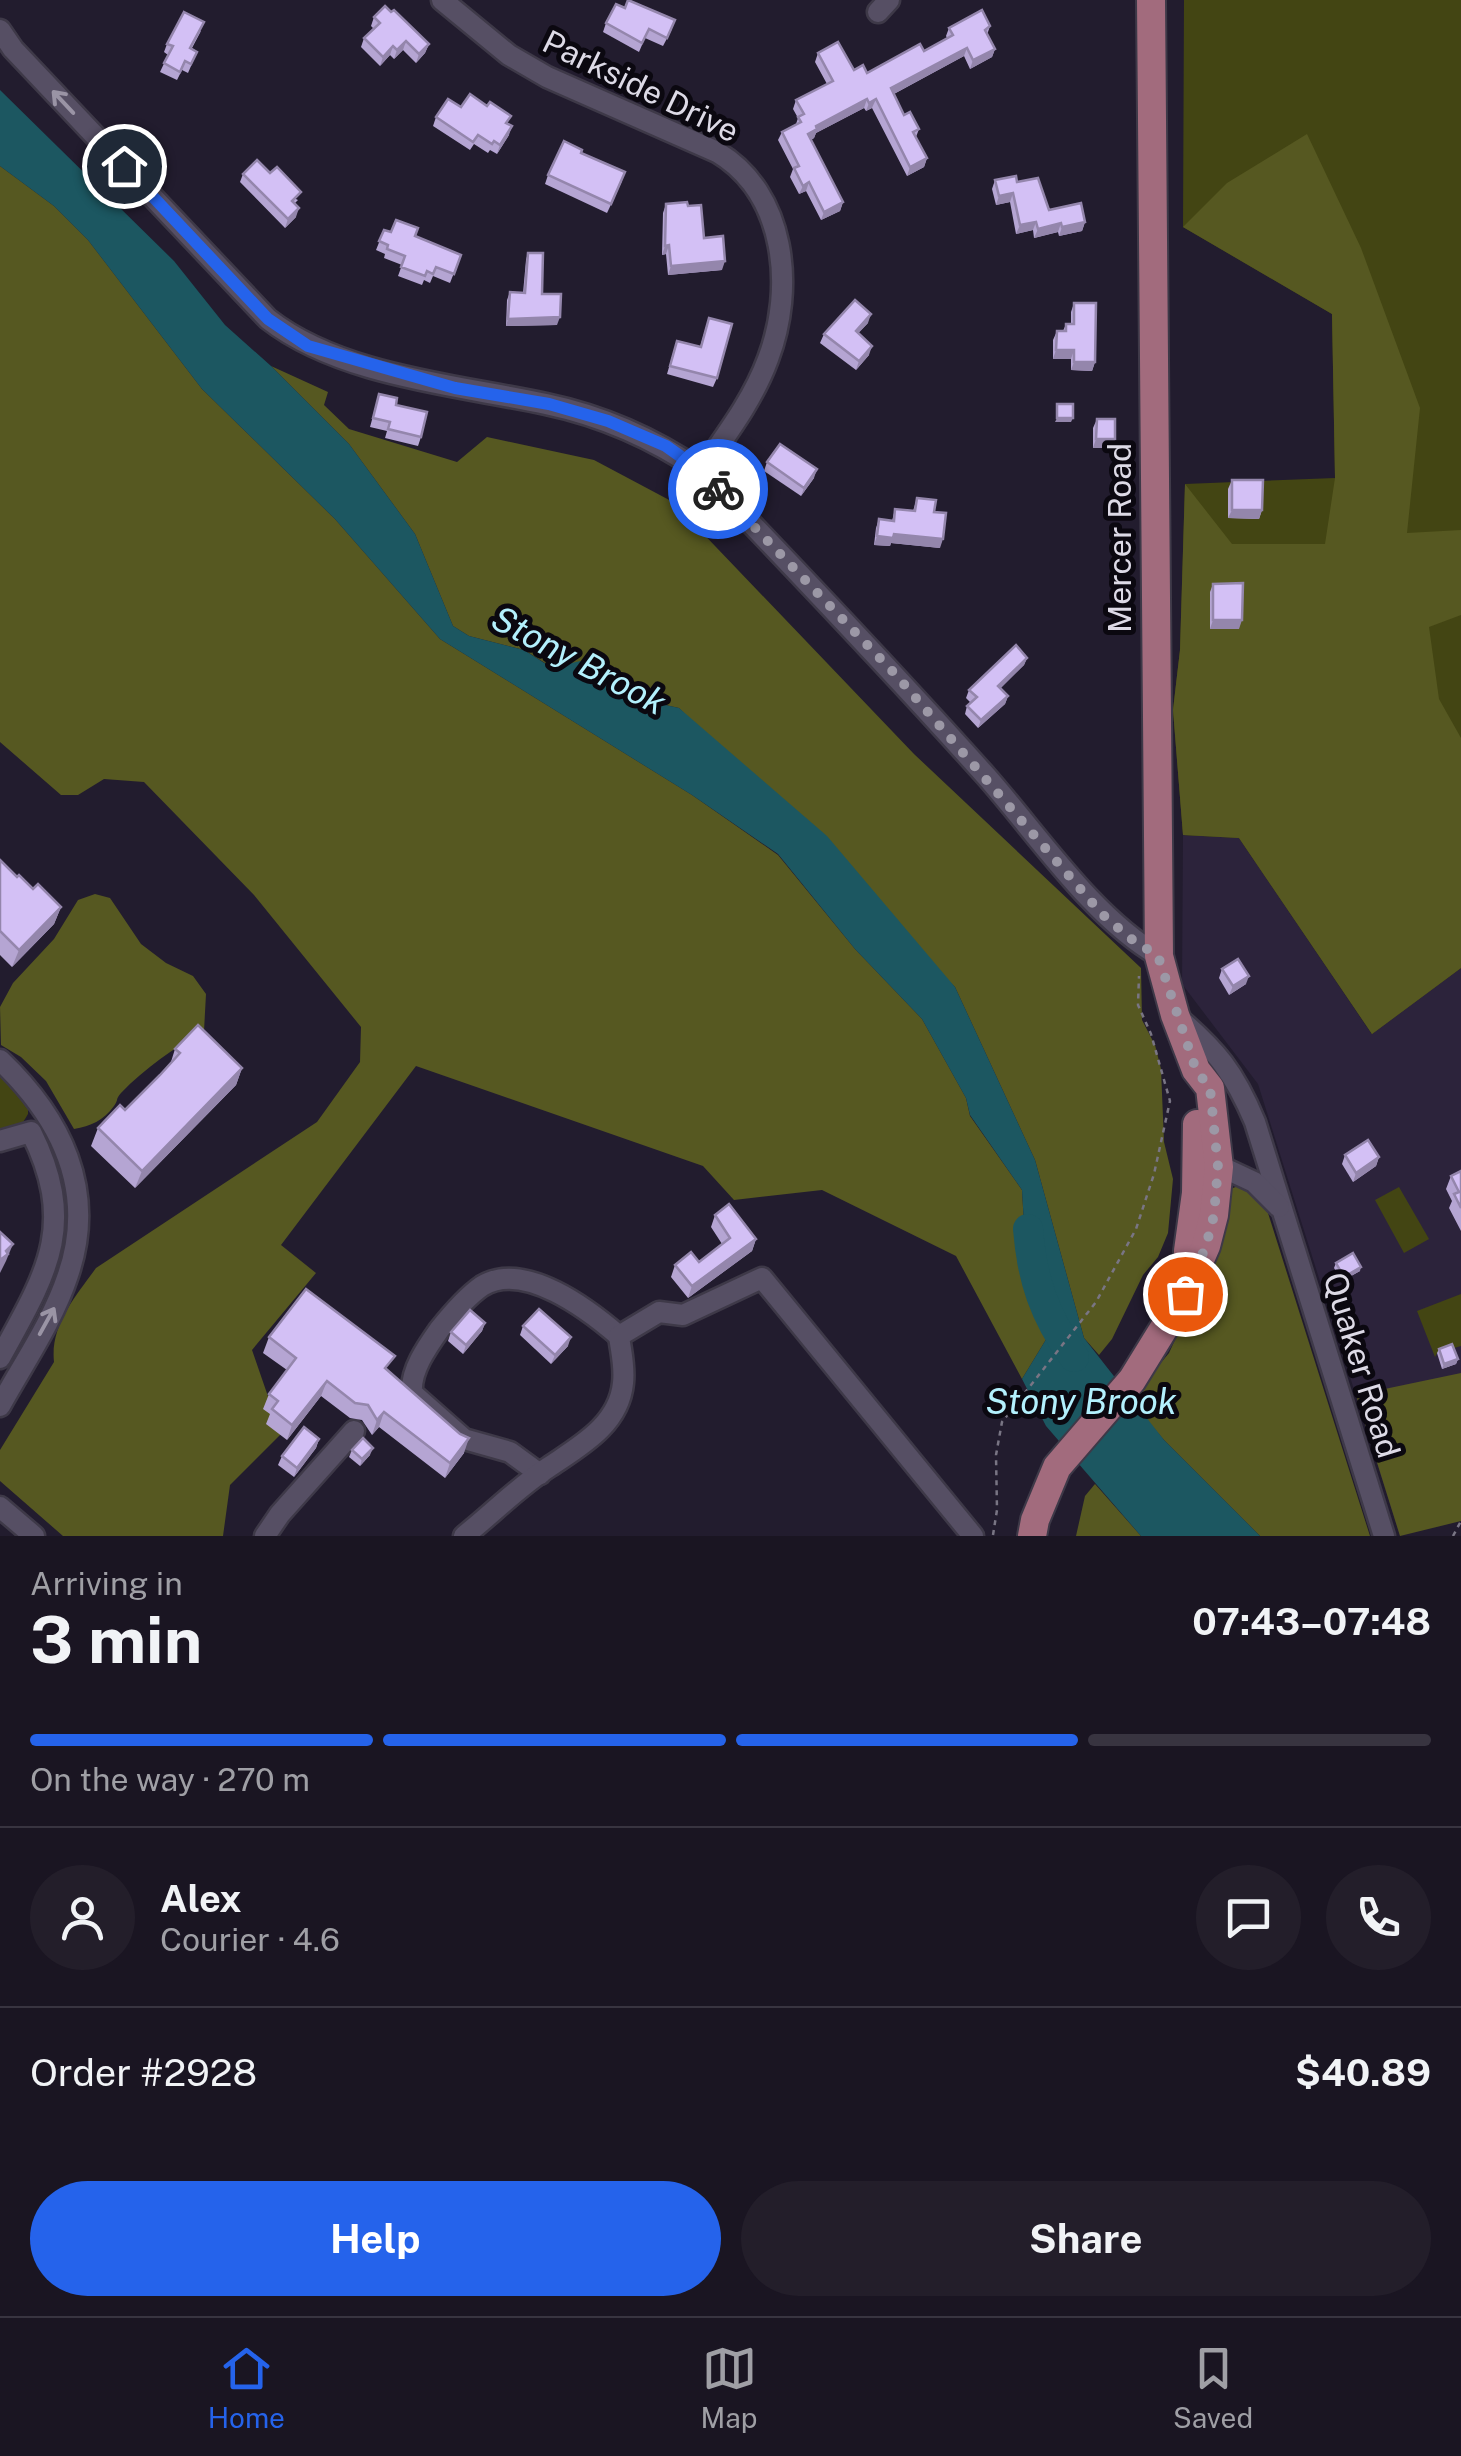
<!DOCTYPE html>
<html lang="en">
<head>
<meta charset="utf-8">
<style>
  body { margin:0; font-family:"Public Sans",sans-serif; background:#231e2a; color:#f1f3f6; height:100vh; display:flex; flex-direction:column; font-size:38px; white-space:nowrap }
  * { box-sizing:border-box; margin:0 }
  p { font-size:32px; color:#9f9fa5 }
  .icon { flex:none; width:55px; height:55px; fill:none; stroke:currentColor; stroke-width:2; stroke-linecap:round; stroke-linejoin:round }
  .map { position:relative; height:1536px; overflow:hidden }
  .sheet { display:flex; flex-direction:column; background:#1a1522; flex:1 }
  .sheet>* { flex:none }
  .pin { position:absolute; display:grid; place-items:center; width:85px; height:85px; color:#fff; margin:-42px; border:5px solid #fff; border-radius:50%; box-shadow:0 2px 10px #0007 }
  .courier { position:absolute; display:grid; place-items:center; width:100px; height:100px; margin:-50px; border:8px solid #2563eb; border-radius:50%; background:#fff; color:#222; box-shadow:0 2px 12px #0007 }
  .head em { font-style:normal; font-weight:700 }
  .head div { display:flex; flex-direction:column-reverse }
  .head { display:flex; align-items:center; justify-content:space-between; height:170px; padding:0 30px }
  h1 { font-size:65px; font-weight:700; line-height:75px }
  .bar { display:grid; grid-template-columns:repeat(4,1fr); gap:15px 10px; align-content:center; height:120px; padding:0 30px }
  .bar i { height:12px; border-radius:8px; background:#383440 }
  .bar .active { background:#2563eb }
  .bar p { grid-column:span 4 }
  .line { display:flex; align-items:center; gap:25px; padding:0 30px; border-top:2px solid #383440 }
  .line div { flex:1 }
  .round { display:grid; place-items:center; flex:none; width:105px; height:105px; border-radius:52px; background:#231e2a }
  .cta { display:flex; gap:20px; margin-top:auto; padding:20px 30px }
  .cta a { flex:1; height:115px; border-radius:60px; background:#2563eb; color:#fff; font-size:40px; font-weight:700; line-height:115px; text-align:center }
  .cta a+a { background:#231e2a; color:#f1f3f6 }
  .menu { display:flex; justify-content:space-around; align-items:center; height:140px; border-top:2px solid #383440; background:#1a1522; font-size:28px; color:#9f9fa5 }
  .menu a { display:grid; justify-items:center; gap:5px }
  .menu .active { color:#2563eb }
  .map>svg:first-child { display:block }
  .built { fill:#2c233b }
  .green { fill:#434513 }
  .forest { fill:#565821 }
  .water { fill:#1c5761 }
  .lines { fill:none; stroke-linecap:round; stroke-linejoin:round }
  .river { stroke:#1c5761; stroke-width:30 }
  .minor-casing { stroke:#3e3948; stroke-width:25 }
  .major-casing { stroke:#3e3948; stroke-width:32 }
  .path { stroke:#797584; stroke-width:2.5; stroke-dasharray:5 5; stroke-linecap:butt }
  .minor { stroke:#564f64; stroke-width:20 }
  .major { stroke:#a26b7d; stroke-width:28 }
  .wall { fill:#b5a5d3 }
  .shaded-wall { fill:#9486ac }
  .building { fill:#d3c0f5; stroke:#9486ac; stroke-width:2.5 }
  .oneway { stroke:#9a94a5 }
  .done { stroke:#9c98a6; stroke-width:10; stroke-dasharray:0 18 }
  .route { stroke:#2563eb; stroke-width:12 }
  .labels { text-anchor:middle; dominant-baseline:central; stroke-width:10; stroke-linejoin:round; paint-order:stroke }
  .street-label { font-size:32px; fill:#dddae6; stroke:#0b0810 }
  .water-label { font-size:35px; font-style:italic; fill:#b3f0fd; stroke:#0b0810 }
</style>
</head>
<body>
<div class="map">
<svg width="1461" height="1536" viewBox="0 0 1461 1536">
  <rect width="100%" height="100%" fill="#221c2e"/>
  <!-- built -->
  <path class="built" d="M1183,835l56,3 132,195 90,-65v523l-61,45 -142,-452 -76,-100z"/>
  <!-- green -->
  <g class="green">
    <path d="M1184,0h277v968l-89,66 -133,-196 -56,-3 -10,-125 7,-60 5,-166 150,-6 -3,-164 -149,-87z"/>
    <path d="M0,1070l28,31v13l-6,10 -22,8z"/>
    <path d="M1399,1187l30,52 -25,14 -29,-53z"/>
    <path d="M1461,1294v52l-24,7 -2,4 -18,-46z"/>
  </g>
  <!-- forest -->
  <g class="forest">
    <path d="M1307,134l54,114 59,160 -13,125 54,-3v85l-32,12 10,72 22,39v230l-89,66 -133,-196 -56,-3 -10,-125 7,-60 5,-166 47,60h93l10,-66 -3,-164 -149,-87 44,-44z"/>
    <path d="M0,166l54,40 34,34 114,149 133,130 105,120 252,156 86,60 77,94 67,70 44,79 4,18 52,74 4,68 27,70 -31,51 -66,-123 -134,-66 -88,10 -31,-34 -287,-100 -135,179 35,28 -64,77 29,84 -51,51 -7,51h-160l-63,-55v-31l54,-88c-4,-37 22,-66 42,-94l221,-146 43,-60 1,-35 -107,-132 -110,-113 -40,-3 -26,16h-17l-61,-53z"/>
    <path d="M271,366l57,26 -4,13 25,24 108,33 30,-25 107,23 79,42 241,252 227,214 1,52 13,25 6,24 3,73 9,37 -5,54 -10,24 -15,18 -31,64 -13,16 -15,-17 -49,-178 -80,-173 -276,-279 -46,-10 -53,-36 -27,6 -29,-18 -55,-14 -16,-10 -38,-92 -66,-90z"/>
    <path d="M95,894l15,4 31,46 25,19 27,13 13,18 -2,37c-30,17 -59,37 -83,62 -6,7 -2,6 -7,13 -11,15 -23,20 -40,23l-28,-48 -25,-24 -20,-12 -1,-38 13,-24 41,-44 24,-39z"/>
    <path d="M1238,1186l8,2 22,25 102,323h-110l-96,-96 -34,-40 39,-47 37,-82 22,-81z"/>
    <path d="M1461,1373v148l-61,15 -44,-141z"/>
    <path d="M1095,1484l46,52h-65l9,-40z"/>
  </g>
  <!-- water -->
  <path class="water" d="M0,90l174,171 51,64 46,41 78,78 66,90 38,92 16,10 55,14 28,18 28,-7 53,37 46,10 148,128 128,151 80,173 49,178 80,102 96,96h-119l-95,-110 -24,-47 31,-51 -27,-70 -4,-68 -52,-75 -4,-17 -44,-79 -67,-70 -77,-95 -86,-59 -252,-156 -105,-120 -133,-130 -114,-149 -34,-34 -54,-40z"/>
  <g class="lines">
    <!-- river -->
    <path class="river" d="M1028,1229c4,50 16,86 46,128"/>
    <defs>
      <g id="minor">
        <path d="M442,0l67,55 38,22 170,75c69,41 78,136 51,207 -15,41 -42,76 -67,112"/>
        <path d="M878,12l11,-12"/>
        <path d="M0,30l13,19 255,270c73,57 190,66 278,85 57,12 107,34 155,67 96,100 192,201 285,305 52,59 106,141 173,180"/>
        <path d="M1176,1016c41,35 58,56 79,106l129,414"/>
        <path d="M0,1060c61,58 97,130 68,215 -15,46 -45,89 -68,131"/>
        <path d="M0,1141l31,-9c47,94 15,142 -31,226"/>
        <path d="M1209,1161l45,21 25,25"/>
        <path d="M540,1474l-30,-22 -46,-13 -52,-46c-2,-22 15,-46 27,-63 12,-15 27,-33 43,-44 42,-26 107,24 137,50"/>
        <path d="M0,1507l34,29"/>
        <path d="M265,1536l15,-22 74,-83"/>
        <path d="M464,1536c28,-22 55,-50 85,-69 31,-21 70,-42 74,-84 2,-17 -2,-31 -4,-47l40,-24 24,3 79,-37 211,258"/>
      </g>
      <g id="major">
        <path d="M1188,1251l8,-58 1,-69"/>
        <path d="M1032,1536l3,-16 22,-53 75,-87 53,-86 21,-48 8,-31 5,-48 -9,-79 -14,-18 -21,-55 -16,-59 -8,-956"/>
      </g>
    </defs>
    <!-- minor casing -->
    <use href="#minor" class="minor-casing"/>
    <!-- major casing -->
    <use href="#major" class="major-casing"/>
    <!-- path -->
    <g class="path">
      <path d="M993,1535l4,-25 -1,-55 6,-33 94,-120 40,-73 18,-55 16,-73 -19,-67 -13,-29 1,-29"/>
      <path d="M1453,1536l8,-15"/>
    </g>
    <!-- minor -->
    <use href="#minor" class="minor"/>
    <!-- major -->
    <use href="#major" class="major"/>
  </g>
  <!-- wall -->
  <g class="wall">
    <path d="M374,17l55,27 -4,9 -9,10 -13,-13 -9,9 -4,-4 -10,11 -19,-19 3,-9 10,-9 -3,-3z"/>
    <path d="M606,23l66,6 -9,17 -18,-8 -6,14 -36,-20z"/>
    <path d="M990,26l-3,9 8,14 -3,8 -22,12 -6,-13 -70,38 10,21 15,14 -3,8 11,21 -3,9 -17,9 -35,-68 -6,3 -2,-3 -48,25 -2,5 -3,2 32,62 -3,9 -19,9 -15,-29 -7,3 -9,-17 3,-8 -15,-29 4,-8 14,-8 2,-6 -5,-9 3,-9 31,-16 -12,-22 3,-9 36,17 13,3 57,-22 23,-13 -1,-2 3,-8z"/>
    <path d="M201,31l-9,17 5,4 -9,21 -6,-3 -5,10 -17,-8 8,-17 -4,-3 3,-8z"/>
    <path d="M461,107l47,17 1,11 -12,19 -7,-4 -2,3 -14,-9 -4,6 -37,-24 3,-9z"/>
    <path d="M581,153l41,28 -15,32 -62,-29 3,-9z"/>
    <path d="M243,174l55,26 -4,4 2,13 -11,11 -45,-46z"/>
    <path d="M995,180l22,2 32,28 36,12 -3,9 -23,5 -1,-4 -24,6 -1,-8 -17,4 -6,-32 -14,3 -4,-16z"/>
    <path d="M666,204l22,2 34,64 -54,5 -2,-21 -4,1 1,-42z"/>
    <path d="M384,230l31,6 46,19 -11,28 -17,-7 -3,7 -6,-3 -2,5 -24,-9 4,-11 -18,-7 1,-4 -9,-4z"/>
    <path d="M528,253l14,41 15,31 -51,1 1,-26 3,-8 13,1 3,-33z"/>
    <path d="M1074,303l21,59 -3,9 -21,-1v-11h-18v-19l4,-9h6l3,-7h5v-12z"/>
    <path d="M868,323l-10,10 11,22 -13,15 -36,-27 4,-9z"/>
    <path d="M706,327l11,51 -4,9 -46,-13 7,-24 26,-3z"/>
    <path d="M379,394l17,11 25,32 -3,9 -33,-8 2,-7 -17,-4z"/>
    <path d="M1097,419l18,20 -3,9h-19v-20z"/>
    <path d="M767,462l47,16 -13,18 -37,-25z"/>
    <path d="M1232,480l30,30 -3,9 -31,-1v-29z"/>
    <path d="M917,498l17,14 6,36 -49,-5 -1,3 -16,-1 2,-17 3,-9 13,2 3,-12 18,2z"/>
    <path d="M1213,584l26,45h-29v-37z"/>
    <path d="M1027,658l-3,7 -24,23 8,8 -3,8 -27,24 -13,-14 2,-8 4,-3 -5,-5 3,-8z"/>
    <path d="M0,860l17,17 44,30 -7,17 -42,43 -12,-12z"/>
    <path d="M1222,969l24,15 -17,11 -10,-17z"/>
    <path d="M175,1049l67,19 -6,17 -101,103 -44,-42 7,-18 27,-18 45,-45z"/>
    <path d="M1345,1155l34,2 -3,9 -23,16 -11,-18z"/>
    <path d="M1461,1171v60l-12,-23 3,-7 -6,-12 5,-13z"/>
    <path d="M715,1215l41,24 -4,12 -64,47 -17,-21 4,-12 24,-3 23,-18 -11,-17z"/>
    <path d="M1336,1263l24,8 -18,10 -8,-13z"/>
    <path d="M485,1323l-3,8 -19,23 -15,-13 3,-9z"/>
    <path d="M523,1326l45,20 -17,18 -31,-29z"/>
    <path d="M269,1337l120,35 75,81 -19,25 -66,-51 -7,8 -10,-15 -12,-2 -29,-22 -34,44 -21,-16 4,-10 -7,-5 6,-15 18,-24 -24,-17z"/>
    <path d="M1439,1349l19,10 -2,5 -14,5 -5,-16z"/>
    <path d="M319,1439l-3,9 -22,29 -16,-12 4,-9z"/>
    <path d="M352,1450l18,5 -10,11 -11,-9z"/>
  </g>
  <!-- shaded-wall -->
  <g class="shaded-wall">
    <path d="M406,41l-3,9 -9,9 3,-9z"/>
    <path d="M429,44l-4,9 -9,10 3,-9z"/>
    <path d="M393,46l-3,9 -10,11 3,-9z"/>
    <path d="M967,48l-3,8 -76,41 3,-9z"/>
    <path d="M995,49l-3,8 -22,12 3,-9z"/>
    <path d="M867,99l-3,9 -48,25 -2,5 -9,5 3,-9 8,-8z"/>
    <path d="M876,99l-4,9 -6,3 3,-8z"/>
    <path d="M512,126l-3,9 -12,19 3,-9z"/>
    <path d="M927,158l-3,9 -17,9 3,-9z"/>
    <path d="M809,182l-3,9 -7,3 4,-8z"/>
    <path d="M1013,193l-3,9 -14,3 3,-9z"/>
    <path d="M843,202l-3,9 -19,9 3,-8z"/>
    <path d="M299,208l-3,9 -11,11 3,-9z"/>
    <path d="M1036,222l-3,8 -17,4 4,-9z"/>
    <path d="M1085,222l-3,9 -23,5 3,-9z"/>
    <path d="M1061,223l-3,9 -24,6 4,-9z"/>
    <path d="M669,245l-3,9 -4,1 3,-9z"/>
    <path d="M725,261l-3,9 -54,5 3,-9z"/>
    <path d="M871,314l-3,9 -16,17 4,-9z"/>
    <path d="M560,317l-3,8 -51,1 2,-7z"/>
    <path d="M872,346l-3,9 -13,15 3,-9z"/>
    <path d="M1056,350h18l-3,9h-18z"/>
    <path d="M1074,362h21l-3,9 -21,-1z"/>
    <path d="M1057,418h16l-2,4h-16z"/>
    <path d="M1096,439h19l-3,9h-19z"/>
    <path d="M817,469l-3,9 -13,18 3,-8z"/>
    <path d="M1232,510h30l-3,9 -31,-1z"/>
    <path d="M894,534l49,5 -3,9 -49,-5 -1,3 -16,-1 3,-9z"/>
    <path d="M1213,620h29l-3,9h-29z"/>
    <path d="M1027,658l-3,7 -29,29 3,-8z"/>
    <path d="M1008,696l-3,8 -27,24 3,-8z"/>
    <path d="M61,907l-7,17 -42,43 7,-17z"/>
    <path d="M1249,976l-3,8 -17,11 4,-9z"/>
    <path d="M242,1068l-6,17 -101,103 7,-17z"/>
    <path d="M1379,1157l-3,9 -23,16 3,-9z"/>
    <path d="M756,1239l-4,12 -64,47 4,-12z"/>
    <path d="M13,1244l-7,17 -6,12v-13z"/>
    <path d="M1361,1267l-1,4 -18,10 2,-4z"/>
    <path d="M485,1323l-3,8 -19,23 3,-9z"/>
    <path d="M571,1337l-3,9 -17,18 4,-9z"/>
    <path d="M1458,1359l-2,5 -14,5 2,-5z"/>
    <path d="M327,1381l-6,15 -34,44 5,-15z"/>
    <path d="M384,1412l-5,15 -7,8 5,-15z"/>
    <path d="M469,1438l-5,15 -19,25 5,-15z"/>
    <path d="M319,1439l-3,9 -22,29 3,-9z"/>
    <path d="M373,1448l-3,7 -10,11 2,-7z"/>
  </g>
  <!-- building -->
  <g class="building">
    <path d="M628,0l47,20 -8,18 -18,-9 -7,14 -36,-20 10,-19 9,4z"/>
    <path d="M385,6l6,6 3,-2 35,34 -10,10 -13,-13 -9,9 -4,-4 -10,11 -19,-19 16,-15 -6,-6z"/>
    <path d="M982,10l8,16 -5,4 10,19 -22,11 -6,-12 -76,40 13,27 6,-3 9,17 -6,3 14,26 -17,9 -34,-68 -7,4 -2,-4 -51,27 1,3 -9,5 35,68 -19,10 -15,-30 -6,4 -9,-18 5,-2 -17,-34 19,-10 -3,-5 6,-3 -8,-14 37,-19 -15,-28 20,-11 16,28 9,-5 4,8 53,-29 4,7 29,-16 -4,-7z"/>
    <path d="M184,12l20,10 -14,26 7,4 -6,12 -6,-3 -5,11 -16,-9 9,-17 -6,-2z"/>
    <path d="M470,94l17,12 3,-4 21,14 -5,7 6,3 -12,19 -6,-4 -2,3 -14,-9 -5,7 -37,-25 12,-18 13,8z"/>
    <path d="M564,141l18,9 -1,3 44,19 -14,32 -63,-29z"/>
    <path d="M257,160l13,13 7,-6 24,25 -9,9 7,7 -11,11 -45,-45z"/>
    <path d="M1016,176l1,6 21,-4 11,32 32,-7 4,19 -23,5 -1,-4 -23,6 -2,-7 -16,3 -7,-32 -14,3 -4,-16z"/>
    <path d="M687,202l1,4 13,-1 3,33 19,-2 2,25 -54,5 -2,-21 -4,1 1,-42z"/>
    <path d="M396,220l22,8 -3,8 46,19 -7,19 -18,-7 -3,7 -6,-3 -2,5 -24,-9 4,-11 -18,-7 1,-4 -9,-4 5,-11 7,2z"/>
    <path d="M528,253h15l-1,41h19l-1,23 -52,2 2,-27 15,1z"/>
    <path d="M855,300l16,14 -15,17 16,15 -13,15 -35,-27z"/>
    <path d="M1074,303h22l-1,59h-21v-12h-18l1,-19h9v-7h8z"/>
    <path d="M709,318l23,6 -15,54 -47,-12 7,-25 24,6z"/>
    <path d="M379,394l18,4 -1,7 31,7 -6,25 -33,-8 2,-7 -17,-4z"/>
    <rect x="1057" y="404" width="16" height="14"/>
    <path d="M1097,419h18v20h-19z"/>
    <path d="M780,444l37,25 -13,19 -37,-26z"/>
    <path d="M1232,480h31l-1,30h-30z"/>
    <path d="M917,498l19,2 -2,12 12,1 -3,26 -49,-5 -1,4 -16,-2 2,-17 15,2 1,-12 20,2z"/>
    <path d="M1243,583l-1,37h-29v-36z"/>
    <path d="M1016,645l11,13 -29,28 10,10 -27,24 -14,-14 10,-9 -8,-7z"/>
    <path d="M0,860l17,17 2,-2 14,14 5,-5 23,23 -42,43 -19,-19z"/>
    <path d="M1238,959l11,17 -16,10 -11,-17z"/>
    <path d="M198,1025l44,43 -100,103 -44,-43 22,-23 5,5 35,-35 20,-22 -5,-4z"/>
    <path d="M1368,1140l11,17 -23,16 -11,-18z"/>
    <path d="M1461,1171v37l-7,-14 5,-2 -8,-16z"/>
    <path d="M729,1204l27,35 -64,47 -17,-21 16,-13 8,10 31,-24 -15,-23z"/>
    <path d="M0,1232l13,12 -7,7 2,3 -8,6z"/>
    <path d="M1353,1253l8,14 -17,10 -8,-14z"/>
    <path d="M306,1289l89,67 -10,12 75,66 9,4 -19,25 -66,-51 -7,8 -9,-15 -13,-2 -28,-22 -35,44 -20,-16 6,-8 -9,-7 27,-36 -27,-21z"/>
    <path d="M539,1309l32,28 -16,18 -32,-29z"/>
    <path d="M470,1310l15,13 -19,22 -15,-13z"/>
    <path d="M1452,1344l6,15 -14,5 -5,-15z"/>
    <path d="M304,1427l15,12 -22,29 -15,-12z"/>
    <path d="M363,1438l10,10 -11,11 -10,-9z"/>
  </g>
  <!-- one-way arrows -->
  <defs><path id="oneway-shaft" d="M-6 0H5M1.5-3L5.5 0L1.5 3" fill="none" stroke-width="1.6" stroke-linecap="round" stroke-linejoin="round" transform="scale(2.5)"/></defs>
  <g class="oneway">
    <use href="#oneway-shaft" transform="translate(63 102) rotate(-133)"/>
    <use href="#oneway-shaft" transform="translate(47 1321) rotate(-61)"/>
  </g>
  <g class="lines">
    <!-- done -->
    <path class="done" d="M718,489l178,186 206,239 28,24 28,18 38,114 14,18 8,79 -4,48 -8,31 -21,48"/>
    <!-- route -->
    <path class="route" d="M124,166l144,153 40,27 147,42 94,16 59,17 58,25 35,25 17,18"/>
  </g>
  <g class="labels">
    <!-- street labels -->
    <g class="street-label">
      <text transform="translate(641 86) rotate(26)">Parkside Drive</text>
      <text transform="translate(1119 538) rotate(-90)">Mercer Road</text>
      <text transform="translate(1362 1365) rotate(73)">Quaker Road</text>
    </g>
    <!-- water labels -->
    <g class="water-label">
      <text transform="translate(579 660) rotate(28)">Stony Brook</text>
      <text x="1081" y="1401">Stony Brook</text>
    </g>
  </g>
</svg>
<div class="pin" style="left:1185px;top:1294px;background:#ea580c"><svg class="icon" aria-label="bag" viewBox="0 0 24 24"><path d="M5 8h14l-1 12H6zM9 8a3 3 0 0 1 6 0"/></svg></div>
<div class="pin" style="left:124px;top:166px;background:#1f2937"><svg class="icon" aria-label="home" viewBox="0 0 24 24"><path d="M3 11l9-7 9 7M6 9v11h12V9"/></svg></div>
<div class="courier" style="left:718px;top:489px"><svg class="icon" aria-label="bike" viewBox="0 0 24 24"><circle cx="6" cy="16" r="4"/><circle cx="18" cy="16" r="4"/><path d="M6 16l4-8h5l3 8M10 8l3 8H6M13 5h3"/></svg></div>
</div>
<section class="sheet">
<div class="head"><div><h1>3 min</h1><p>Arriving in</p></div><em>07:43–07:48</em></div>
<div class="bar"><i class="active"></i><i class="active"></i><i class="active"></i><i></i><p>On the way · 270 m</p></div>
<div class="line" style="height:180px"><a class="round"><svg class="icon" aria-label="person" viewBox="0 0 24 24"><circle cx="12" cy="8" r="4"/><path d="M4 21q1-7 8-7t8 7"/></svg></a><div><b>Alex</b><p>Courier · 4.6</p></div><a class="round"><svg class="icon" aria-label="chat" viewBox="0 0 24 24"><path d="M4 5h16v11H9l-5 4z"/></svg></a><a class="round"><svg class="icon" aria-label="phone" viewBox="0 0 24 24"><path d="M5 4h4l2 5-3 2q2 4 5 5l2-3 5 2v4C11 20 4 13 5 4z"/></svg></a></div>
<div class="line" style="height:130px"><div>Order #2928</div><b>$40.89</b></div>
<div class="cta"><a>Help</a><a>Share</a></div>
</section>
<nav class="menu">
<a class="active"><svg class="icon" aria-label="home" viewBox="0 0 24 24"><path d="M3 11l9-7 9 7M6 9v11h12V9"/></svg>Home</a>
<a><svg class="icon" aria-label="map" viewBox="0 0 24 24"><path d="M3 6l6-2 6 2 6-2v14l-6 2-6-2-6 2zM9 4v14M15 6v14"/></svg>Map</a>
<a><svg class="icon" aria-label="saved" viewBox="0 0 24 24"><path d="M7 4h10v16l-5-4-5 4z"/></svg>Saved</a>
</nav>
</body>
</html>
